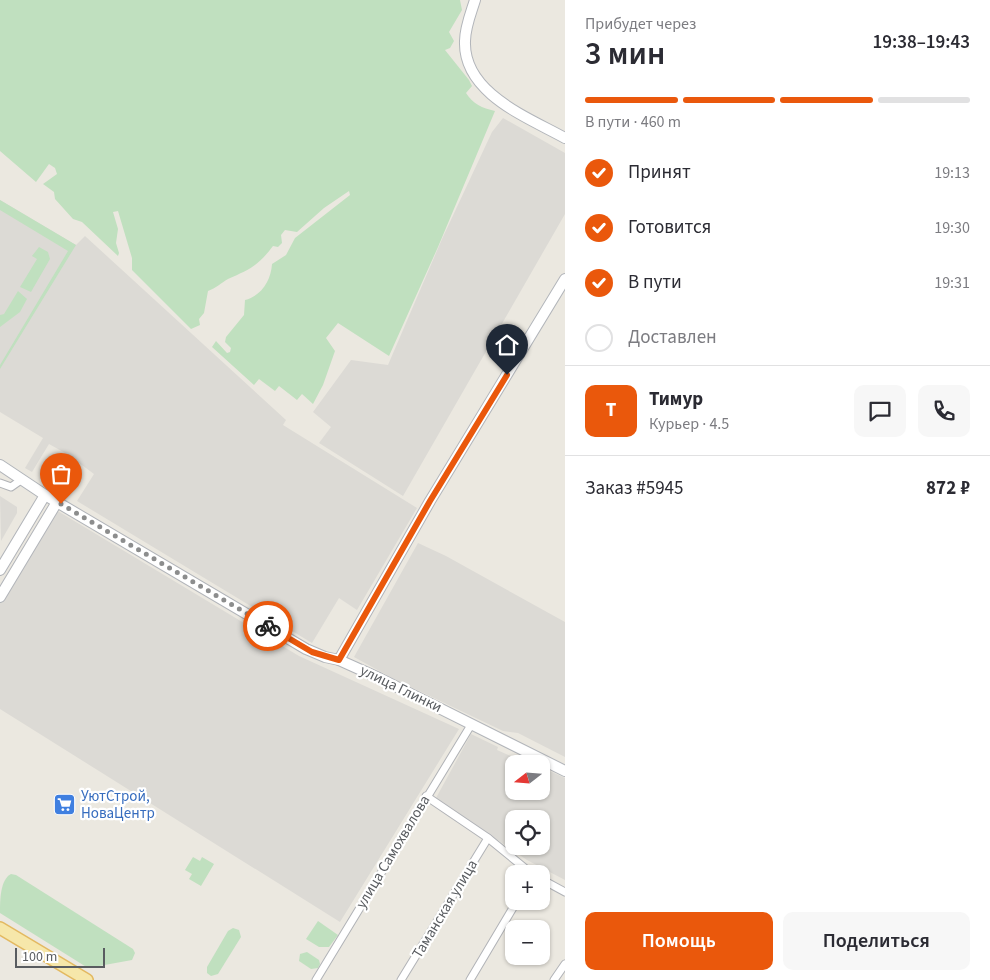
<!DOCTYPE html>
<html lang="ru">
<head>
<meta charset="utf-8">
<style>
  body { margin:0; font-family:"Source Sans 3",sans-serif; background:#f7f7f7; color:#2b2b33; height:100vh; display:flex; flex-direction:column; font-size:19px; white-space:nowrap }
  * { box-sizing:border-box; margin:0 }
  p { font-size:16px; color:#7c7c81 }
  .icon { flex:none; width:28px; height:28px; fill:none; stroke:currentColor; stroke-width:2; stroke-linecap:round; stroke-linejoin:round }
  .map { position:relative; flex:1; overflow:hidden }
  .details { display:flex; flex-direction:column; background:#fff; width:425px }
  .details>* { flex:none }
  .needle { width:32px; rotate:253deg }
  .buttons { position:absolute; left:505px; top:755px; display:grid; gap:10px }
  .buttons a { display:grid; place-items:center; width:45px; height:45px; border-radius:10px; background:#fff; box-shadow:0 1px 4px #0004; font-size:25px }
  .scale { position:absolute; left:15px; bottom:12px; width:90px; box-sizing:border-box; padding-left:5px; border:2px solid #595c60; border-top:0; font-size:14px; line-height:18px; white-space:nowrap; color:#595c60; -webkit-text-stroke:4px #fff; paint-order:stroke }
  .pin { position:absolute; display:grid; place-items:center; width:42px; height:42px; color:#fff; margin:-51px -21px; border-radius:50% 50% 50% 0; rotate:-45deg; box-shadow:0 0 5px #0007 }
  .pin .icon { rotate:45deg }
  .courier { position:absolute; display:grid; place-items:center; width:50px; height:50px; margin:-25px; border:4px solid #ea580c; border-radius:50%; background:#fff; color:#222; box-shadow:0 1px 6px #0007 }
  .headline em { font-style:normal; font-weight:600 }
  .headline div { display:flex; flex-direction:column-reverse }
  .headline { display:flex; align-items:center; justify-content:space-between; height:85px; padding:0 20px }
  h1 { font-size:32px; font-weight:600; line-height:38px }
  .bar { display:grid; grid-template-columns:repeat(4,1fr); gap:8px 5px; align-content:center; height:60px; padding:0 20px }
  .bar i { height:6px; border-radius:4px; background:#e1e1e2 }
  .bar .active { background:#ea580c }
  .bar p { grid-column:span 4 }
  .line { display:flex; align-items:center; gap:12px; padding:0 20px; border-top:1px solid #e1e1e2 }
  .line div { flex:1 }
  .round { display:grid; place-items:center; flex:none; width:52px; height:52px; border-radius:10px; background:#f7f7f7 }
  ol { padding:0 20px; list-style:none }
  li { display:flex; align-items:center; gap:15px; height:55px }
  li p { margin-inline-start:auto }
  li .icon { padding:5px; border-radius:50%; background:#ea580c; color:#fff; stroke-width:4 }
  li:last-child { color:#7c7c81 }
  li i { width:28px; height:28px; border:2px solid #e1e1e2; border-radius:50% }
  .button { display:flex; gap:10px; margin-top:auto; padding:10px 20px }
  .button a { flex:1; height:58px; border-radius:10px; background:#ea580c; color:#fff; font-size:20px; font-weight:600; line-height:58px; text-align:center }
  .button a+a { background:#f7f7f7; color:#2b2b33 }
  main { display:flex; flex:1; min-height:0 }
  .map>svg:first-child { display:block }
  .industrial { fill:#dcdad5; fill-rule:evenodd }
  .green { fill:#c0e0bf }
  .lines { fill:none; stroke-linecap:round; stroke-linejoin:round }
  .street-casing { stroke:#b1b3b7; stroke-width:9 }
  .secondary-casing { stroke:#b2b5ba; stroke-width:12 }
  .primary-casing { stroke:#e3b961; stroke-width:14 }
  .street { stroke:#fff; stroke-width:7 }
  .secondary { stroke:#fff; stroke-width:10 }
  .primary { stroke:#f6e7aa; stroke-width:11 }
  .done { stroke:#8c8d8d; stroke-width:5; stroke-dasharray:0 9 }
  .route { stroke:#ea580c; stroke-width:6 }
  .labels { text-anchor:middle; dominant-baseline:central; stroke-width:4.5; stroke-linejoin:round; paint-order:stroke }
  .street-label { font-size:15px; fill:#595c60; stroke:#fff }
  .shop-label { font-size:15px; fill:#366cbe; stroke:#fff; text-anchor:start }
</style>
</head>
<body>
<main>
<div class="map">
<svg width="565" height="980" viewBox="0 0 565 980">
  <rect width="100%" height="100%" fill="#ebe8e0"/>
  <!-- industrial -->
  <g class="industrial">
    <path d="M503,118l62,35v61l-162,282 -84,-53 12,-16 -18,-15 38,-52 37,5 54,-126 50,-107z"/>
    <path d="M0,200l76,45 9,-9 201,184 -3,5 134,83 -60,102 -18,-12 -27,45 -235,-142 17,-27 -27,-20 -18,-10 -17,28 -7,-4 18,-30 -43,-26z"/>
    <path d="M0,496l17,11v6l-16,28z"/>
    <path d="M56,510l243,146 160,73 -119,193 -340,-213v-108z"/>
    <path d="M418,543l28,13 119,66v135l-47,-24 -15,-2 -111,-53 -38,-21z"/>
    <path d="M471,734l27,13 -1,3 23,10 2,-2 12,6h-20v27h27v-24l24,11v102l-38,-20 -91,-62zM514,819h27v27h-27z"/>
  </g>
  <!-- green -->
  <g class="green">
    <path d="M0,0h460l2,10 -13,22 5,9 -4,7 -5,2 24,30 3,6 -6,7c7,11 16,15 29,18l-57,136 -49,109 -51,-33 -12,15 9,13 -12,34 -10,19 -11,-10 -5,6 -18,-14 -4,5 -16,-12 -5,6 -42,-38 4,-6 11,12 3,-1 1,-4 -6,-6 1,-5 18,-22 1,-15c16,-4 26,-19 27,-36l14,-9 9,-17 55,-43 -1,-4 -25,17 -27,24 -12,-2 -4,5 1,8 -4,4 -5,-1c-15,20 -23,23 -45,33 -7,4 -12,9 -20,12l-4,22 -5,6 1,6 -9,4 -59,-59v-12l-14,-47 -5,1 5,17 -2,14 3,10 -1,3 -36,-34 -9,-3 -18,-20 -1,-7 -11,-8 14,-10 -2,-6 -6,-4 -13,18 -36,-31z"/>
    <path d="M0,200l76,45 -76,124v-4l68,-114 -68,-41z"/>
    <path d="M39,247l9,5 2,7 -19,33 -11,-5 17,-28 -5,-3z"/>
    <path d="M18,291l9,8 -7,13 -20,15v-12l4,-1z"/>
    <path d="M193,857l7,4 2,-4 12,7 -13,22 -12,-7 3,-5 -7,-4z"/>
    <path d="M11,874l5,1 117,74 2,4 -3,7 -44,8 -88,-55c0,-13 0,-33 11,-39z"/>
    <path d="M318,921l20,14 -9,12h-10l-13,-8z"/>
    <path d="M233,928l6,2 2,7 -23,37 -7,2 -4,-3v-6l21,-36z"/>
    <path d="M307,952l12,8 1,4 -2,4 -7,1 -12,-8 1,-7z"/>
  </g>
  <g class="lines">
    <defs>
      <g id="street">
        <path d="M0,483l11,4 10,-7"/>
        <path d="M426,796l62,42 44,36"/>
        <path d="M541,879l24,13"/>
        <path d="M316,980l155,-255"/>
        <path d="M401,980l87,-142"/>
        <path d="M470,980l47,-79"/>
        <path d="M554,980l11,-16"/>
      </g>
      <g id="secondary">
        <path d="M475,0c-4,13 -10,27 -10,41 -2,52 62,76 100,97"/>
        <path d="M0,465l45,30 261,154 19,8 14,3 40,18 186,93"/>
        <path d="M0,570l45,-75"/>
        <path d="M0,597l57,-95"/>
        <path d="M339,660l91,-159 135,-222"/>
      </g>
      <path id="primary" d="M0,928l87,52"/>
    </defs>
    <!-- street casing -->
    <use href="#street" class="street-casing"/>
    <!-- secondary casing -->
    <use href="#secondary" class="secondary-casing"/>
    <!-- primary casing -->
    <use href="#primary" class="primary-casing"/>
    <!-- street -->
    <use href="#street" class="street"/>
    <!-- secondary -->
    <use href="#secondary" class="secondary"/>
    <!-- primary -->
    <use href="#primary" class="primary"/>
  </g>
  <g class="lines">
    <!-- done -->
    <path class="done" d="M61,504l207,122"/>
    <!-- route -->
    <path class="route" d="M268,626l44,26 27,8 91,-159 77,-126"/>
  </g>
  <!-- icons -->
  <defs>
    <symbol id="supermarket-square" viewBox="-11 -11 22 22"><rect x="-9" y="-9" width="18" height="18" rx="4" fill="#3f7fe0" stroke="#fff"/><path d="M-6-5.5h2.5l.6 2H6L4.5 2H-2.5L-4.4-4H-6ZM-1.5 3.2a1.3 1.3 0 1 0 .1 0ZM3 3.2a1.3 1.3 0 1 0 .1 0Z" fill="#fff"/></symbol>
  </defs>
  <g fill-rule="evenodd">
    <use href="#supermarket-square" x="52" y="792" width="25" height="25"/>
  </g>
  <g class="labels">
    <!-- street labels -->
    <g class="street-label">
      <text transform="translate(401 689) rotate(26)">улица Глинки</text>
      <text transform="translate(393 852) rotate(-59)">улица Самохвалова</text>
      <text transform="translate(445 909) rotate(-59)">Таманская улица</text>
    </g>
    <!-- shop labels -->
    <g class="shop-label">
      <text x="81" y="796">УютСтрой,<tspan x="81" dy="17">НоваЦентр</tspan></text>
    </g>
  </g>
</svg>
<div class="buttons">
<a><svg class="needle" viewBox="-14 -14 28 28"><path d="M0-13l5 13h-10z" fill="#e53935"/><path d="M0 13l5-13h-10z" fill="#7c7c81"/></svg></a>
<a><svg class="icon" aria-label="locate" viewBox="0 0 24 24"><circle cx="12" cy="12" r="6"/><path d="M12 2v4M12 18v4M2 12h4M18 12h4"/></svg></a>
<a>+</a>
<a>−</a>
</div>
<div class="scale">100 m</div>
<div class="pin" style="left:61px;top:504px;background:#ea580c"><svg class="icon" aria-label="bag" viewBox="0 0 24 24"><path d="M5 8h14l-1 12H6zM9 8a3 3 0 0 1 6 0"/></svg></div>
<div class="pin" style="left:507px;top:375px;background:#1f2937"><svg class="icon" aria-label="home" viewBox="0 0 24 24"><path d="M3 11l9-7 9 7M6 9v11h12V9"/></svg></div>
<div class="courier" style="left:268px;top:626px"><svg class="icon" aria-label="bike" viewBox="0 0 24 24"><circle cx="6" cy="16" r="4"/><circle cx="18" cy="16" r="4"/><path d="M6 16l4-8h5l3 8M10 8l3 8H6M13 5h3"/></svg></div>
</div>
<section class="details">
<div class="headline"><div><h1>3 мин</h1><p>Прибудет через</p></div><em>19:38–19:43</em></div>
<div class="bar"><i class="active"></i><i class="active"></i><i class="active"></i><i></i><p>В пути · 460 m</p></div>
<ol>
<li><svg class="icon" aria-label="check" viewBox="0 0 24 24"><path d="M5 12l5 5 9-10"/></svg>Принят<p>19:13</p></li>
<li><svg class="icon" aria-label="check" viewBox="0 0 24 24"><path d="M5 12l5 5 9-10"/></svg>Готовится<p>19:30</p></li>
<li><svg class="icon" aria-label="check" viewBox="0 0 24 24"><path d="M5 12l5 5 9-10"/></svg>В пути<p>19:31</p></li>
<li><i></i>Доставлен</li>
</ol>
<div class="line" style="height:90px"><b class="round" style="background:#ea580c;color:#fff">Т</b><div><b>Тимур</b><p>Курьер · 4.5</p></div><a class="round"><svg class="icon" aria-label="chat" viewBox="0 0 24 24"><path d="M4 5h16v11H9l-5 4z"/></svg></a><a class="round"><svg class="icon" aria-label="phone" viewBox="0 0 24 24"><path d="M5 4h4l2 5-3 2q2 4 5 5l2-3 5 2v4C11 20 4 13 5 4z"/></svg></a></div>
<div class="line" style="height:65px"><div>Заказ #5945</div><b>872 ₽</b></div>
<div class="button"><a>Помощь</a><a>Поделиться</a></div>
</section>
</main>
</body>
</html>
